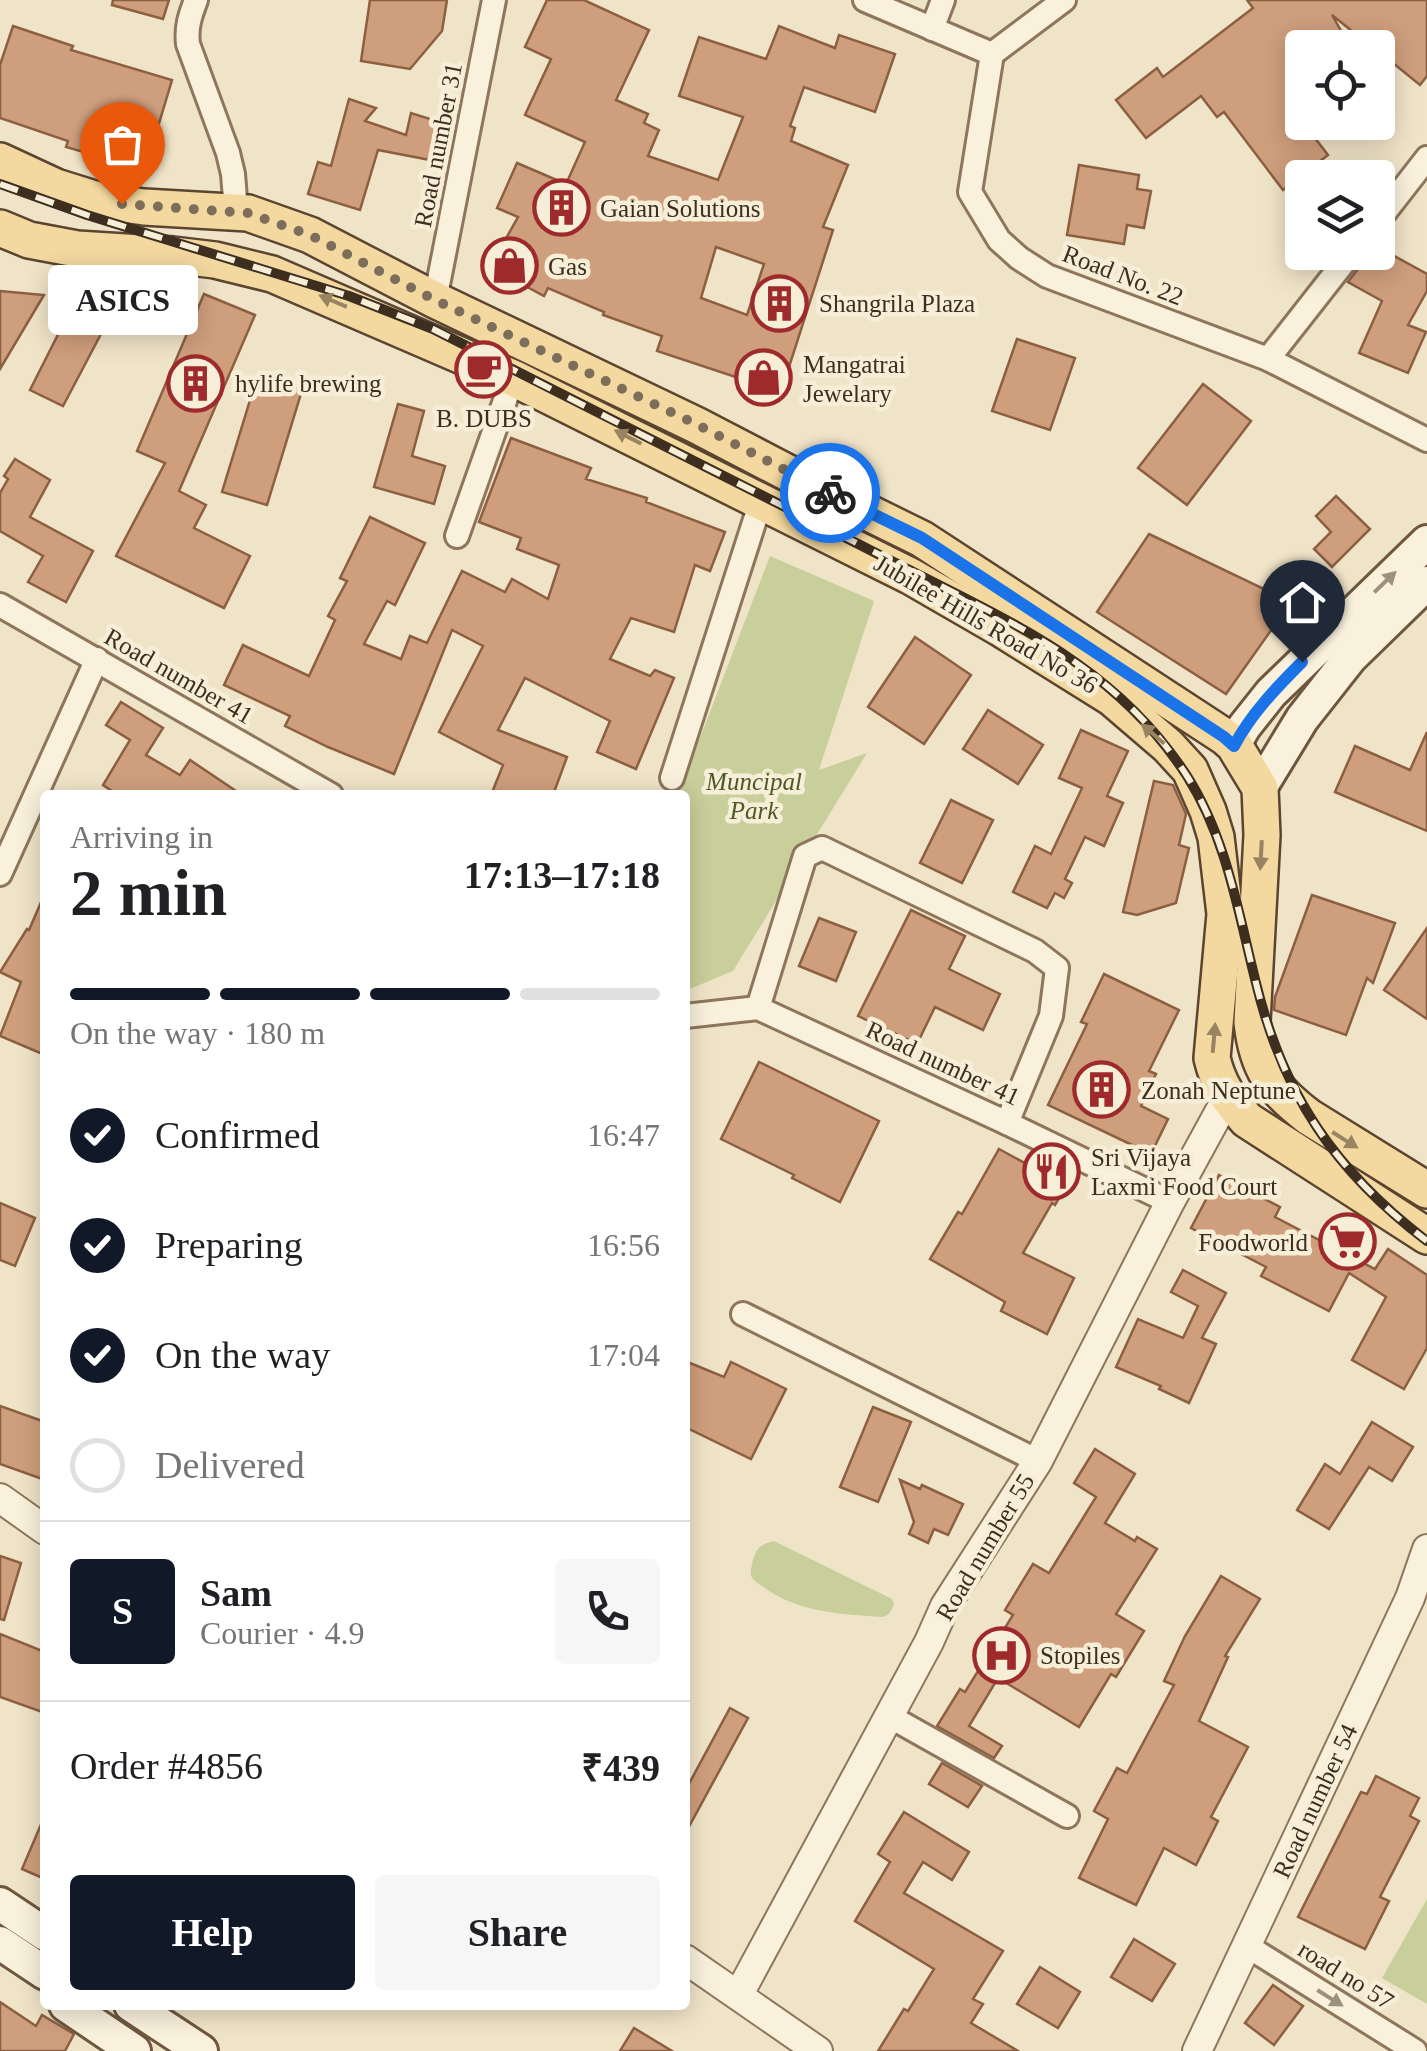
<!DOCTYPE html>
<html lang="en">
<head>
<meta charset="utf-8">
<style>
  body { margin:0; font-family:"Times New Roman",serif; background:#f6f6f6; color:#202124; height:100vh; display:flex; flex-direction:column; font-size:38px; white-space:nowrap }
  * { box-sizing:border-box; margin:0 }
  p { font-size:32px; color:#757577 }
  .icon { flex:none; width:55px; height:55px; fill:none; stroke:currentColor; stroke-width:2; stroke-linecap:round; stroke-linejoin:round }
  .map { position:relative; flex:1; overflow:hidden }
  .drawer { position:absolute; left:40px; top:790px; width:650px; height:1220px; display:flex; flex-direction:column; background:#fff; border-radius:10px; box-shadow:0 5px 25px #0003 }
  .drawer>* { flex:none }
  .tools { position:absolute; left:1285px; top:30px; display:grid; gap:20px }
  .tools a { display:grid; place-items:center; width:110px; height:110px; border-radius:10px; background:#fff; box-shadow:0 5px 25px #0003; font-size:50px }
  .pin { position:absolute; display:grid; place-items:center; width:85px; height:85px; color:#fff; margin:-102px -42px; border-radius:50% 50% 50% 0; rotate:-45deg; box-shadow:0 0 10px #0007 }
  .pin .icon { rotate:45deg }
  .courier { position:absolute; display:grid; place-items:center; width:100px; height:100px; margin:-50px; border:8px solid #1a73e8; border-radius:50%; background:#fff; color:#222; box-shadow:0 2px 12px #0007 }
  .bubble { position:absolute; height:70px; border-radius:10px; background:#fff; box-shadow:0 5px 25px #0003; font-size:32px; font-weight:700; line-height:70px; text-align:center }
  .headline em { font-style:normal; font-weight:700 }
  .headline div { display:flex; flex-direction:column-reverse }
  .headline { display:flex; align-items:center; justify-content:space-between; height:170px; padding:0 30px }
  h1 { font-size:65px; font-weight:700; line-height:75px }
  .bar { display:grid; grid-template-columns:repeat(4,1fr); gap:15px 10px; align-content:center; height:120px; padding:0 30px }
  .bar i { height:12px; border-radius:8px; background:#e0e0e0 }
  .bar .current { background:#111827 }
  .bar p { grid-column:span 4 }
  .line { display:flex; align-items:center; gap:25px; padding:0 30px; border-top:2px solid #e0e0e0 }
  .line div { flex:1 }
  .round { display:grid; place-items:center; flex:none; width:105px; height:105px; border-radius:10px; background:#f6f6f6 }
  ol { padding:0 30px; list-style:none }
  li { display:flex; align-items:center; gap:30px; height:110px }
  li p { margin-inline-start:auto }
  li .icon { padding:10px; border-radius:50%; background:#111827; color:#fff; stroke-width:4 }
  li:last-child { color:#757577 }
  li i { width:55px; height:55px; border:5px solid #e0e0e0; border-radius:50% }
  .primary-button { display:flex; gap:20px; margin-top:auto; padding:20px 30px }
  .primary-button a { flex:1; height:115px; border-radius:10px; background:#111827; color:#fff; font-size:40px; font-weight:700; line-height:115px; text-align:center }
  .primary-button a+a { background:#f6f6f6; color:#202124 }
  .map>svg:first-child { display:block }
  .green { fill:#c9cf9b }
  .building { fill:#cf9f7d; stroke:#8d5f41; stroke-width:2.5; fill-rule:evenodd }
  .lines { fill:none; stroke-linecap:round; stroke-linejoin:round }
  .minor-casing { stroke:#8d765c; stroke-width:28 }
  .tertiary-casing { stroke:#8d765c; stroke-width:32 }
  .secondary-casing { stroke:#6f573f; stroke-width:38 }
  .primary-casing { stroke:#5b4430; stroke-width:40 }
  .minor { stroke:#faf1dc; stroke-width:22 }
  .tertiary { stroke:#faf1dc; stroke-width:28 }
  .secondary { stroke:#faf1dc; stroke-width:32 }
  .primary { stroke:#f3d9a0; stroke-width:35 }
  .rail-casing { stroke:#3d2e20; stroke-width:10 }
  .rail { stroke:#f7eed8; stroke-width:6; stroke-dasharray:19; stroke-linecap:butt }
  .oneway { fill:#988460 }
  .oneway2 { fill:#9c907e }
  .done { stroke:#7c6e5b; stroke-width:10; stroke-dasharray:0 18 }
  .route { stroke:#1a73e8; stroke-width:12 }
  .labels { text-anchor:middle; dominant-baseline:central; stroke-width:9; stroke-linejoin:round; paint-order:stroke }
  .street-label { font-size:25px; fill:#3d2e20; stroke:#f7eed8 }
  .poi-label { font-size:25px; fill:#3d2e20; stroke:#f7eed8; text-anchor:start }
  .park-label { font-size:25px; font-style:italic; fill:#4d5a26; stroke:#f7eed8 }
</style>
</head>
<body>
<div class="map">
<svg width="1427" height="2051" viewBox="0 0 1427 2051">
  <rect width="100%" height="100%" fill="#f0e4c8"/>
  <!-- green -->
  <g class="green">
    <path d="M770,556l104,45 -55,169 48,-17 -134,218 -48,20v-196h-7z"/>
    <path d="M774,1541l118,58 2,6 -5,9 -6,3c-43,-3 -85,-4 -121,-31 -3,-2 -9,-6 -11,-10 -1,-5 1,-11 2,-16 4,-13 8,-16 21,-19z"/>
    <path d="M1427,1899v105l-45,-26z"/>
  </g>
  <!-- building -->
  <g class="building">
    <path d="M113,0h56l-6,19 -51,-14z"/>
    <path d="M370,0h77l-5,31 -32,38 -49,-8z"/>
    <path d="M547,0h37l65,30 -33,70 32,14 -4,9 15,7 -11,26 70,24 25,-63 -64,-21 20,-59 67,22 13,-33 56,22 4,-13 56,19 -20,58 -71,-25 -14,39 5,2 -4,13 57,24 -25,62 10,3 -52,162 -124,-41 5,-15 -59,-21 1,-3 -56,-24 -4,8 -54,-29 28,-50 -21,-9 20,-45 49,21 19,-42 -60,-27 26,-56 -26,-12zM716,247l48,17 -17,51 -46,-17z"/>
    <path d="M1247,0h180v76l-7,9 -42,-34v-3h-5l-41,-33 19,33h-49v74h40l-27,16 13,17 -45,35 -59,-78 -7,5 -16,-21 -55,42 -30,-38 41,-32 6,9 90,-69z"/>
    <path d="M13,26l60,20 -2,4 101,30 -27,90 -79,-23 2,-6 -68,-23v-53z"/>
    <path d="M349,99l27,9 -11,13 41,14 5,-22 32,10 -13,37 -52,-10 -18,60 -52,-16 10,-32 13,4z"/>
    <path d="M1079,165l60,10 -2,14 14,2 -7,37 -17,-3 -3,19 -57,-9z"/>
    <path d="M1367,252h20l40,22v17l-19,34 18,7 -18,41 -49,-20 23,-52 -34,-19 16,-21z"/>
    <path d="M0,291l44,4 -44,74z"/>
    <path d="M204,294l51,21 -76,176 27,14 -12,23 56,28 -26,52 -108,-52 49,-93 -28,-12z"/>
    <path d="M121,296l-58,110 -33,-16 46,-91z"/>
    <path d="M1017,339l58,19 -25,72 -58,-19z"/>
    <path d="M258,374l45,13 -36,118 -45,-13z"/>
    <path d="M1203,384l48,37 -64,84 -49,-37z"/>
    <path d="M398,404l26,7 -12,45 33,10 -11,38 -60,-17z"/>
    <path d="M511,438l80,30 -5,11 61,19 -1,4 79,30 -15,39 -15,-6 -21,67 -43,-14 -21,41 40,17 5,-6 19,8 -38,91 -39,-17 13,-31 -85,-43 -27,52 69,27 -14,38h-62l12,-30 -64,-33 44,-86 -31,-16 -58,144 -66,-27 -43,-21 5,-10 -66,-31 19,-40 66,31 26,-56 -7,-4 19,-35 -7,-3 30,-61 55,26 -30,62 -8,-4 -23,43 37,15 9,-23 17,7 35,-72 43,21 7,-13 36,20 11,-34 -42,-16 4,-11 -42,-16z"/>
    <path d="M15,459l35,21 -20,37 63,34 -27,51 -38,-20 15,-26 -43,-25v-38l8,-14 -4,-3z"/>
    <path d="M1336,496l34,33 -38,38 -18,-18 17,-17 -15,-16z"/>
    <path d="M1149,534l142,68 -65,92 -129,-82z"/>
    <path d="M915,637l56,38 -47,69 -56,-37z"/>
    <path d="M121,702l42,26 -17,27 34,20 10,-15 52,35h-124l-15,-10 27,-45 -24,-15z"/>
    <path d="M988,710l55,35 -25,39 -55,-35z"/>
    <path d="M1081,730l47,21 -21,45 16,7 -19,43 -19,-9 -20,42 7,4 -8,15 -9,-5 -8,15 -34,-16 22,-46 16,8 31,-66 -23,-10z"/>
    <path d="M1427,732v99l-92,-39 20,-46 55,24z"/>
    <path d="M1154,781l19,4 13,29 -7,31 10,3 -13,55 -39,12 -14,-3z"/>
    <path d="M951,800l42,20 -31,63 -42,-20z"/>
    <path d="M45,893v162l-45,-19 21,-54 -21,-10 27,-43 2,1z"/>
    <path d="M1312,895l83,28 -22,60 -6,-5 -21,57 -72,-25 1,-13z"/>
    <path d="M911,910l54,26 -16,33 51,25 -17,36 -48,-23 -18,37 -59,-28z"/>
    <path d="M819,918l37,14 -20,49 -37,-15z"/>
    <path d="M1427,928v91l-43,-29z"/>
    <path d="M1104,974l75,36 -30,61 7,3 -15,32 27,13 -17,35 -103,-49 39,-81 -6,-2z"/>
    <path d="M759,1062l120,59 -39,81 -48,-24 2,-3 -73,-36z"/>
    <path d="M999,1149l33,18 -2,3 34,20 -9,15 -3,-2 -29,50 51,25 -27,56 -46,-23 4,-9 -75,-43 28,-47 4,2z"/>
    <path d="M1219,1175l61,32 -5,10 100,52 13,-20 39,26v73l-23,41 -52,-29 34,-63 -37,-24 -20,38 -68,-35 5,-9 -75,-39z"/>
    <path d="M0,1203l35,15 -20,48 -15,-6z"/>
    <path d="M1183,1270l43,23 -24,45 14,6 -27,59 -30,-14 2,-3 -45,-19 22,-48 45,19 15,-32 -27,-14z"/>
    <path d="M685,1361l39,16 7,-15 55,27 -35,70 -66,-32z"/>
    <path d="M0,1406l45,16v58l-45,-16z"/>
    <path d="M873,1407l38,15 -33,80 -38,-15z"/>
    <path d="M1372,1422l41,25 -21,34 -23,-14 -40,62 -32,-19 28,-46 15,10z"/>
    <path d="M1095,1449l40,25 -30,49 30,18 2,-4 20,12 -41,65 28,17 -28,46 -5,-3 -32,53 -81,-49 -29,48 33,20 -8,12 -57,-32 23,-37 5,3 48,-77 -8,-5 28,-46 16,9 47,-76 -22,-14z"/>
    <path d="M900,1480l20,9 2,-4 41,19 -15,31 -14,-6 -6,14 -19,-9 5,-12z"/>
    <path d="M0,1556l21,7 -17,57 -4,-1z"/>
    <path d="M1221,1576l39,23 -35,57 3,1 -29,64 49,26 -37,70 7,4 -22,44 -32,-17 -28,57 -57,-27 29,-59 -14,-8 23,-43 10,5 47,-88 -10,-4 21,-45z"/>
    <path d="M0,1634l45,18v61l-45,-16z"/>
    <path d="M730,1708l18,10 -63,116v-43z"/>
    <path d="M942,1763l40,23 -14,21 -39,-23z"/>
    <path d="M1376,1776l43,22 -9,18 9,5 -39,76 9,4 -24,48 -67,-32 63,-125 6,2z"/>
    <path d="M904,1812l65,40 -17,28 -29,-18 -19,31 99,58 -30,48 10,5 -12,19 47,28h-140l26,-42 4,2 26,-42 -79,-48 35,-59 -12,-8z"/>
    <path d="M45,1815v64l-23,-10z"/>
    <path d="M1134,1939l41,25 -23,37 -41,-24z"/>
    <path d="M1040,1967l40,25 -22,36 -41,-24z"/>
    <path d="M1273,1985l30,21 -29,39 -29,-22z"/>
    <path d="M0,2002l36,24 6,-11 32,19 -9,17h-65z"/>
    <path d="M634,2028l38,23h-52z"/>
  </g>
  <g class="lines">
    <defs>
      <g id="minor">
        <path d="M196,0c-6,16 -10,27 -8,44l40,109 5,21 3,37"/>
        <path d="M865,0l127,54 -22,138 29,48 20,18 28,18 221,83 159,81"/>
        <path d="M932,29l11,-29"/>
        <path d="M992,54l72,-54"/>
        <path d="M1378,221l49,-63"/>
        <path d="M435,300l59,-300"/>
        <path d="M1268,359l84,-107"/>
        <path d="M457,536l56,-158"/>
        <path d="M0,605l331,190"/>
        <path d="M672,778l89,-277"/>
        <path d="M0,874l97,-215"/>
        <path d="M758,1008l47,-152 17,-8 213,103 22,17 -6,48 -44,107"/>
        <path d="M685,1016l73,-8 249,115 163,79"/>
        <path d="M743,1314l295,147"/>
        <path d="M889,1716l178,100"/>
        <path d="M1247,1946l168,105"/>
      </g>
      <g id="tertiary">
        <path d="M0,1498l45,32"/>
        <path d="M685,1959l133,92"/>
        <path d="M739,1994l190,-352 16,-36 93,-145 132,-259 57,-104"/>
        <path d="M1197,2051l213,-453 17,-49"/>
      </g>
      <g id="secondary">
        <path d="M1234,745l10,-18 27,-34 156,-151"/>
        <path d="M1260,788l42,-69 48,-61 77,-75"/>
        <path d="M0,1904l45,30"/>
        <path d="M0,1943l45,30"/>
        <path d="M66,2005l68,46"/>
        <path d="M131,2005l70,46"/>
      </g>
      <g id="primary">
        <path d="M0,161l56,26 45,14 43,6 104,6 62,22 125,65 261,125 96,50 130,64 303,198 9,8 26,43 2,47 -10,187c5,46 20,67 57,95l118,73"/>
        <path d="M0,228l29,12 48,9 96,6 42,5 57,14 241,104 397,198 90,52 112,70 56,48 22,24 18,41 8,26 9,77 -13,144c6,26 17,42 35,62l180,116"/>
      </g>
    </defs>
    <!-- minor casing -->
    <use href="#minor" class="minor-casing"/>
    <!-- tertiary casing -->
    <use href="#tertiary" class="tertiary-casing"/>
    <!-- secondary casing -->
    <use href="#secondary" class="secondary-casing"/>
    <!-- primary casing -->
    <use href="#primary" class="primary-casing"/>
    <!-- minor -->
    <use href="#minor" class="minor"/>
    <!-- tertiary -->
    <use href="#tertiary" class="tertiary"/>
    <!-- secondary -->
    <use href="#secondary" class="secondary"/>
    <!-- primary -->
    <use href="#primary" class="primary"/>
    <defs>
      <path id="rail" d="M0,184l87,31 262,81 84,33c122,62 243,123 364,184 48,24 95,48 142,72 99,50 186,95 248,191 40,63 51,136 69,207 27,112 80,189 171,258"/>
    </defs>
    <!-- rail casing -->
    <use href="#rail" class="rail-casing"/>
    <!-- rail -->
    <use href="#rail" class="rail"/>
  </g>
  <!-- one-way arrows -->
  <defs><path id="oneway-solid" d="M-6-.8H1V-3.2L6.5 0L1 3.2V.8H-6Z" transform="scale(2.5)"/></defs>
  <g class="oneway">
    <use href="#oneway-solid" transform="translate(333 301) rotate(-157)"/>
    <use href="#oneway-solid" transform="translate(628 437) rotate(-153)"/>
    <use href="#oneway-solid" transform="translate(1153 734) rotate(-139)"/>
    <use href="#oneway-solid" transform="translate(1261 855) rotate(93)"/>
    <use href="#oneway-solid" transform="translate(1214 1038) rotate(-85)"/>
    <use href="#oneway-solid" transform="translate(1345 1140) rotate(32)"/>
  </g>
  <g class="oneway2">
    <use href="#oneway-solid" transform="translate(1385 582) rotate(-44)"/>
    <use href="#oneway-solid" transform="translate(1330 1998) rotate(32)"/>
  </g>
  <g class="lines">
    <!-- done -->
    <path class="done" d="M122,204l126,9 62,22 125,65 261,124 134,69"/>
    <!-- route -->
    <path class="route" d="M830,493l92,45 302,199 10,9c17,-32 42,-58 68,-84"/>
  </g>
  <!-- icons -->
  <defs>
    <symbol id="building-ring" viewBox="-11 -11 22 22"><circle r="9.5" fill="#f7eed8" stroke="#9e2a2b" stroke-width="1.5"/><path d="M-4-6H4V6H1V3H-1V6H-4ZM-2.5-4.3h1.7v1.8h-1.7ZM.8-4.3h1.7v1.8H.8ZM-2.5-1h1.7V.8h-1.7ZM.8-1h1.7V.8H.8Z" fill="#9e2a2b"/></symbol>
    <symbol id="shop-ring" viewBox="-11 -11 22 22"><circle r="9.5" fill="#f7eed8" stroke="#9e2a2b" stroke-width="1.5"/><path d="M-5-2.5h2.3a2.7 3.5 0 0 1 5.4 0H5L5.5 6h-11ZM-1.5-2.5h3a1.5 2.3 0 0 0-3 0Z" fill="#9e2a2b"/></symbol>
    <symbol id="cafe-ring" viewBox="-11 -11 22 22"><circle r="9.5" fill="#f7eed8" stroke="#9e2a2b" stroke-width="1.5"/><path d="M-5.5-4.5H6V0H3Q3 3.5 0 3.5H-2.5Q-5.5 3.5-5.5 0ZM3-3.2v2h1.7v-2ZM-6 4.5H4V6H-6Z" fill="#9e2a2b"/></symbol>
    <symbol id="restaurant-ring" viewBox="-11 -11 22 22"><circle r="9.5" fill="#f7eed8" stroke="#9e2a2b" stroke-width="1.5"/><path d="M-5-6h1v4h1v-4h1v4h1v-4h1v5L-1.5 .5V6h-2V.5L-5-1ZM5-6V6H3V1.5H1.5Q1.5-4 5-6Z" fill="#9e2a2b"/></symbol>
    <symbol id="supermarket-ring" viewBox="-11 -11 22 22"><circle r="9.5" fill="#f7eed8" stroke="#9e2a2b" stroke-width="1.5"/><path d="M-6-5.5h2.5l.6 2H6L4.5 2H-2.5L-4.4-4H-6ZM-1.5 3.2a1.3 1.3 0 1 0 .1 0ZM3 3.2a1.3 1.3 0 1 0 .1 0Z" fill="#9e2a2b"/></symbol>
    <symbol id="hospital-ring" viewBox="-11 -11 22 22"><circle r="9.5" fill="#f7eed8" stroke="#9e2a2b" stroke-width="1.5"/><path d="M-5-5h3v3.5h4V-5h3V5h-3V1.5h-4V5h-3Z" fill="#9e2a2b"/></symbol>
  </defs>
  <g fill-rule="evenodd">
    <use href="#building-ring" x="530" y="176" width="63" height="63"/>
    <use href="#shop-ring" x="478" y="234" width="63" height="63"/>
    <use href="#building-ring" x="748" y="272" width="63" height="63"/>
    <use href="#cafe-ring" x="452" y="338" width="63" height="63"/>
    <use href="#shop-ring" x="732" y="346" width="63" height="63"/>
    <use href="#building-ring" x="164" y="352" width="63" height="63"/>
    <use href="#building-ring" x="1070" y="1058" width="63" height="63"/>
    <use href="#restaurant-ring" x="1020" y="1140" width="63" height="63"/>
    <use href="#supermarket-ring" x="1316" y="1210" width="63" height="63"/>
    <use href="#hospital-ring" x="970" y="1624" width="63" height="63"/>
  </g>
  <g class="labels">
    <!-- street labels -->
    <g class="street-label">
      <text transform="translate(438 145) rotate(-79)">Road number 31</text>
      <text transform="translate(1123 275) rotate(21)">Road No. 22</text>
      <text transform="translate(986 624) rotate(30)">Jubilee Hills Road No 36</text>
      <text transform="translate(179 676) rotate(30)">Road number 41</text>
      <text transform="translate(943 1063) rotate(25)">Road number 41</text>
      <text transform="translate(985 1547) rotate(-59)">Road number 55</text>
      <text transform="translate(1315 1801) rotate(-65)">Road number 54</text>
      <text transform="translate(1346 1975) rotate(32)">road no 57</text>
    </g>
    <!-- poi labels -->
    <g class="poi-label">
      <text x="600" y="208">Gaian Solutions</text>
      <text x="548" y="266">Gas</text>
      <text x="819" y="303">Shangrila Plaza</text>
      <text x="803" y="364">Mangatrai<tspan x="803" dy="29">Jewelary</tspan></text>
      <text x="235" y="383">hylife brewing</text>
      <text x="484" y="418" text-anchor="middle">B. DUBS</text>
      <text x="1141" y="1090">Zonah Neptune</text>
      <text x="1091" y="1157">Sri Vijaya<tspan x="1091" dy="29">Laxmi Food Court</tspan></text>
      <text x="1308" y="1242" text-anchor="end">Foodworld</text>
      <text x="1040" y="1655">Stopiles</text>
    </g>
    <!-- park labels -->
    <g class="park-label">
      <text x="754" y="781">Muncipal<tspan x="754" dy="29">Park</tspan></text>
    </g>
  </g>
</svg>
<div class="tools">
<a><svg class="icon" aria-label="locate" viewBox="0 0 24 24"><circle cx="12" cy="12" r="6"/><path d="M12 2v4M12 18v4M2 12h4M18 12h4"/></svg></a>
<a><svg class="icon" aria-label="layers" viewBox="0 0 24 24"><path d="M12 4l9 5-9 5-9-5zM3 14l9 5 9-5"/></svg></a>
</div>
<div class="pin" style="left:122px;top:204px;background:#ea580c"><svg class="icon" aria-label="bag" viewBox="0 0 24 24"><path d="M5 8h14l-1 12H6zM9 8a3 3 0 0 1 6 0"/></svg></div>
<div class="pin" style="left:1302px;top:662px;background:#1f2937"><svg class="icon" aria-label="home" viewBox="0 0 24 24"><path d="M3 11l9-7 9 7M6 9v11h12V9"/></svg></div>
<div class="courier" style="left:830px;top:493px"><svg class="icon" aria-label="bike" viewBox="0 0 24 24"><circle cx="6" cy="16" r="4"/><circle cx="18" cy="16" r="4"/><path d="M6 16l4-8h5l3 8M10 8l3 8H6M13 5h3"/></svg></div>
<div class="bubble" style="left:48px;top:265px;width:150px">ASICS</div>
<section class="drawer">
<div class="headline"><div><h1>2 min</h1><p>Arriving in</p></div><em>17:13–17:18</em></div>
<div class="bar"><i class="current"></i><i class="current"></i><i class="current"></i><i></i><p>On the way · 180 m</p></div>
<ol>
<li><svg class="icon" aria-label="check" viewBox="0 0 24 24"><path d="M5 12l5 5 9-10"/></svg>Confirmed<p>16:47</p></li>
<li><svg class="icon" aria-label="check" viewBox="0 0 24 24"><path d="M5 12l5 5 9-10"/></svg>Preparing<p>16:56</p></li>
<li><svg class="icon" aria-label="check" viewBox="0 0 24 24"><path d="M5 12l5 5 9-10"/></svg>On the way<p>17:04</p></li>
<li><i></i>Delivered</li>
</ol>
<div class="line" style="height:180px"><b class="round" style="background:#111827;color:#fff">S</b><div><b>Sam</b><p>Courier · 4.9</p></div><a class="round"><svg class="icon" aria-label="phone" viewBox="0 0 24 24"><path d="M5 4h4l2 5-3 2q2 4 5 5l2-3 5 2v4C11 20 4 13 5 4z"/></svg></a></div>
<div class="line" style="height:130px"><div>Order #4856</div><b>₹439</b></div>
<div class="primary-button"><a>Help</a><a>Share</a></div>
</section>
</div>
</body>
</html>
